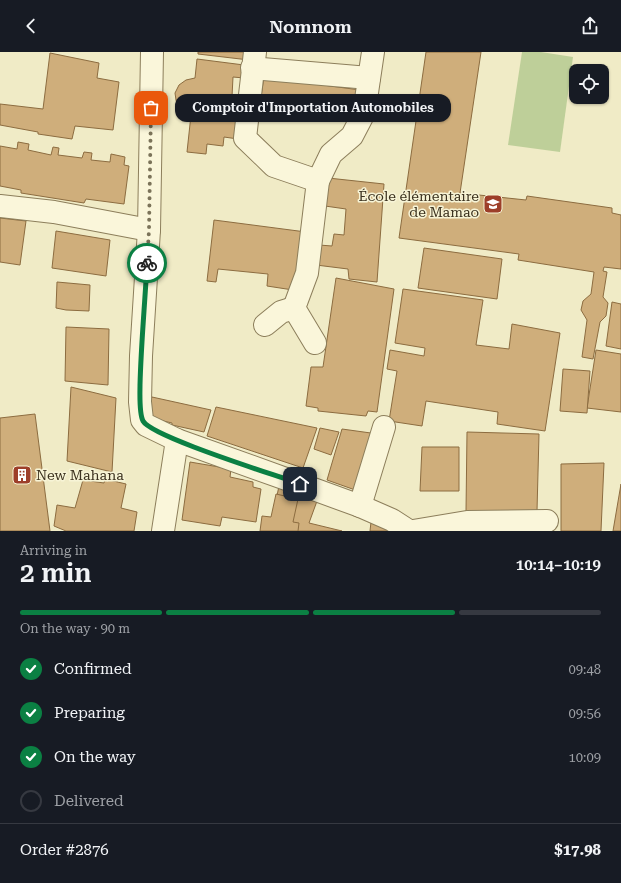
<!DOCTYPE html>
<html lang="en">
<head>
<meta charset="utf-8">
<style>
  body { margin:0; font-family:"Roboto Serif",serif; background:#242831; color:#f1f3f6; height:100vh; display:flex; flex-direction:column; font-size:15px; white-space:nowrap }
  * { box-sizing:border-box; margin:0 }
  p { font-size:13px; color:#9ea1a6 }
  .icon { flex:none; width:22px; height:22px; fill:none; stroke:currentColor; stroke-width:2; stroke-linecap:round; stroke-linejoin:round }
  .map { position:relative; height:479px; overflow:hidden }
  .sheet { display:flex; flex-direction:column; background:#171b24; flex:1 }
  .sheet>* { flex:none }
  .fabs { position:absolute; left:569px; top:12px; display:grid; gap:8px }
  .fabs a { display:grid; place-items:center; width:40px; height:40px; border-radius:8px; background:#171b24; box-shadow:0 1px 3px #0004; font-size:20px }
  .pin { position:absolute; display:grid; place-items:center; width:34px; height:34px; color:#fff; margin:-17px; border-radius:8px; box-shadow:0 2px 6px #0006 }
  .courier { position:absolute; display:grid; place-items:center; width:40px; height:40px; margin:-20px; border:3px solid #0b8043; border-radius:50%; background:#fff; color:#222; box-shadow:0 1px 5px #0007 }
  .bubble { position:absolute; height:28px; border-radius:12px; background:#171b24; box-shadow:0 1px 3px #0004; font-size:13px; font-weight:600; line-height:28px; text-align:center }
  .headline em { font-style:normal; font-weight:600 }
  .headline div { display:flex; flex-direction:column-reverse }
  .headline { display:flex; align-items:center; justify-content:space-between; height:68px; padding:0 20px }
  h1 { font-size:26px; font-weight:600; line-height:30px }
  .bar { display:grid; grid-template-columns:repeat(4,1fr); gap:6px 4px; align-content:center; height:48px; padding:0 20px }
  .bar i { height:5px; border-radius:3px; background:#363941 }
  .bar .on { background:#0b8043 }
  .bar p { grid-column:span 4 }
  .line { display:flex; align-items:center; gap:10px; padding:0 20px; border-top:1px solid #363941 }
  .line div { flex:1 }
  ol { padding:0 20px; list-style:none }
  li { display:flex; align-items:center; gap:12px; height:44px }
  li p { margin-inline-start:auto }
  li .icon { padding:4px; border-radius:50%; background:#0b8043; color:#fff; stroke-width:4 }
  li:last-child { color:#9ea1a6 }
  li i { width:22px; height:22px; border:2px solid #363941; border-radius:50% }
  header { display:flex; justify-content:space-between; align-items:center; height:52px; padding:0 20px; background:#171b24; font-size:18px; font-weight:600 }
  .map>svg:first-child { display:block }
  .green { fill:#becf99 }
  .building { fill:#cfae7b; stroke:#8c6c40 }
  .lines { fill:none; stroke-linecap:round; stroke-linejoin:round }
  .street-casing { stroke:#8c7e5b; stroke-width:24 }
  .street { stroke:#faf6da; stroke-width:22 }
  .done { stroke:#7b7359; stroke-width:4; stroke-dasharray:0 7.2 }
  .route { stroke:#0b8043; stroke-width:5 }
  .labels { text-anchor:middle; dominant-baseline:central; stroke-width:3; stroke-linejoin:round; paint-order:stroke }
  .poi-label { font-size:14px; fill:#3c321f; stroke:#f7f4d6; text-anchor:end }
</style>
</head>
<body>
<header><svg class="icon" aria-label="back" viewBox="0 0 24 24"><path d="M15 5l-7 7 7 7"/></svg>Nomnom<svg class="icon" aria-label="share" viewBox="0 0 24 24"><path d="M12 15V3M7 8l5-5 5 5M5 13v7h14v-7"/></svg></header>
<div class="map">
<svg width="621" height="479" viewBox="0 0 621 479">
  <rect width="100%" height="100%" fill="#f0ebc6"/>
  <!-- green -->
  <path class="green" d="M522,0h19l32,5 -13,95 -52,-7z"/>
  <!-- building -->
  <g class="building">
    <path d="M198,0h52l-1,8 -51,-6z"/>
    <path d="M426,0h55l-21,141 66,7 1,-4 85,12v5l9,2v54l-17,-2 -1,4 4,1 -4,25 5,6 -2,13 -6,6 -7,37 -11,-2 5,-37 -6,-10 2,-9 8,-7 3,-22 -76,-12 1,-6 -120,-16z"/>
    <path d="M50,1l49,10 -2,15 22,4 -6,48 -38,-4 -3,13 -34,-5v-2l-38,-7v-21l43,5z"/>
    <path d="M197,7l47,6v13l-11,-1 -2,39 9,2 -2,21 -14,-2 -1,9 -16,-2 -1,10 -19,-2 4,-37 -9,-3 -4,-4 -2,-8 -1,-7 4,-8 7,-5 9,-2z"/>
    <path d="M264,25l96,13 -6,32 -95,-13z"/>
    <path d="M18,90l11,2 -1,6 23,5 2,-8 6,1 -1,7 24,3 2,-6 8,1 -1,7 19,2 1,-8 14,3 -1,8 5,1 -5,38 -38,-5 -2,4 -63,-10v-3l-21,-4v-40l17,3z"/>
    <path d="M328,126l56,6 -7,98 -28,-3 -1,-10 -32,-4 3,-20 13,1 2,-12 10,1 2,-26 -21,-3z"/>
    <path d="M0,166l26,3 -6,44 -20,-3z"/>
    <path d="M214,168l92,12 -4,44h-8l-1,14 -26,-4 1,-12 -50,-5 -2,13 -9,-1z"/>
    <path d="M56,179l54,9 -4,36 -54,-8z"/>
    <path d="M424,196l78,11 -5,40 -79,-11z"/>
    <path d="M336,226l58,11 -17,123 -9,-1 -2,5 -48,-5v-3l-12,-2 5,-39h12z"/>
    <path d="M57,230l33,3 -1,26 -23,-1 -10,-2z"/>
    <path d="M403,237l80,11 -7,45 33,4 3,-25 48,9 -15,98 -48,-7 1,-12 -72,-11 -4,25 -33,-5 8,-50 -10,-2 3,-19 34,6 1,-8 -30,-5z"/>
    <path d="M612,250l9,2v45l-15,-3z"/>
    <path d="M66,275l43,2 -1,56 -43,-4z"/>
    <path d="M596,298l25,4v58l-34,-4z"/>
    <path d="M563,317l27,2 -3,42 -27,-2z"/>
    <path d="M71,335l45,11 -4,74 -45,-11z"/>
    <path d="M152,345l59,13 -7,22 -32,-7v-2l-17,-4 -7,-10z"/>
    <path d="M216,355l101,21 -14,40 -96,-32z"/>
    <path d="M35,362l15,117h-50v-113z"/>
    <path d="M320,376l19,4 -8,23 -17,-6z"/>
    <path d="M342,377l36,5 -20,57 -31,-11z"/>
    <path d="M467,380l72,2 -2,77 -71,1z"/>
    <path d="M422,395h37v44h-39z"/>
    <path d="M190,410l41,7 -1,8 23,5v5l8,2 -5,33 -34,-5 -2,9 -38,-6z"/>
    <path d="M604,411l-3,68h-40v-67z"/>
    <path d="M105,427l21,5 -5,24 16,4 -3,19h-68l-12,-5 3,-21 18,3 8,-28 21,3z"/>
    <path d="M621,432v47h-8z"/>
    <path d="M279,434l38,15 -8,22 33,8h-81l2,-13 9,2z"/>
    <path d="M276,442l22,5 -5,23 6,1 -1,8h-38l2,-15 9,1z"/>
    <path d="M371,470l23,9h-24z"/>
  </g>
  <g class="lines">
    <defs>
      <g id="street">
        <path d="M152,0l-3,178 -8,126 -1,46 2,18 4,5 31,15 109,39 74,27 32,14 17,11"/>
        <path d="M255,0l-10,86 29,28 44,15 13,-27 21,-18 12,-23 9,-61"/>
        <path d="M252,16l117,10"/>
        <path d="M0,154l54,6 95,18"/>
        <path d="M265,273l16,-13 13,-4"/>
        <path d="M315,291l-21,-35 13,-35 11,-92"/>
        <path d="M360,454l24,-79"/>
        <path d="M163,479l14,-91"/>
        <path d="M413,479l54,-9 80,-1"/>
      </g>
    </defs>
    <!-- street casing -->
    <use href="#street" class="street-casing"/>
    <!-- street -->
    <use href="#street" class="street"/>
  </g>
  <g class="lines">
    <!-- done -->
    <path class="done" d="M147,211l2,-33 2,-122"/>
    <!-- route -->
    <path class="route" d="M147,211c-2,40 -6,81 -7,122 0,9 -1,28 3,36 9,16 133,54 157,63"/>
  </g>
  <!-- icons -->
  <defs>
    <symbol id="school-square" viewBox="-11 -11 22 22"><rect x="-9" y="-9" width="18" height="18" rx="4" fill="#9d3e29" stroke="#f7f4d6"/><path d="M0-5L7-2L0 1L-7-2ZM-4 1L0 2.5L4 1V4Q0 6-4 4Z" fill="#fff"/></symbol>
    <symbol id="building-square" viewBox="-11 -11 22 22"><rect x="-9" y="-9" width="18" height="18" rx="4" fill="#9d3e29" stroke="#f7f4d6"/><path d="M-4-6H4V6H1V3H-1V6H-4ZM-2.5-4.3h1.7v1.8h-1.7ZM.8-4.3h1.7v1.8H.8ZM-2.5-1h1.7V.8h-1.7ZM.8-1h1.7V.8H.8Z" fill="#fff"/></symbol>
  </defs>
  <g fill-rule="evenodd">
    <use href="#school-square" x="482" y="141" width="22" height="22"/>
    <use href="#building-square" x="11" y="412" width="22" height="22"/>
  </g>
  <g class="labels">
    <!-- poi labels -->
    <g class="poi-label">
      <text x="479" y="144">École élémentaire<tspan x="479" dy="16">de Mamao</tspan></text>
      <text x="36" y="423" text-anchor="start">New Mahana</text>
    </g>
  </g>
</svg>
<div class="fabs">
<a><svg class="icon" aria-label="locate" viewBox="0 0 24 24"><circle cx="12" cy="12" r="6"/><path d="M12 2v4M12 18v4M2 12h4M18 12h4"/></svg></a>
</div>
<div class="pin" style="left:151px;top:56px;background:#ea580c"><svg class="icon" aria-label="bag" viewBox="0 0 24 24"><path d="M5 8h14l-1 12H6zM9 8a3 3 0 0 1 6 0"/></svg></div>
<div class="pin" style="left:300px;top:432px;background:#1f2937"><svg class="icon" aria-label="home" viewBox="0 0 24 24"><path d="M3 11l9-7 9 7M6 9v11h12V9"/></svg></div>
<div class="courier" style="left:147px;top:211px"><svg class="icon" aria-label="bike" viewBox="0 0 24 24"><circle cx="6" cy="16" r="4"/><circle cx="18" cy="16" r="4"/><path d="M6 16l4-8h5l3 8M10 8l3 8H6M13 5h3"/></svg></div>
<div class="bubble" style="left:175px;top:42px;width:276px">Comptoir d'Importation Automobiles</div>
</div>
<section class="sheet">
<div class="headline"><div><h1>2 min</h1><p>Arriving in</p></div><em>10:14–10:19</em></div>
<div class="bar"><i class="on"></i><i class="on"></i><i class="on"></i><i></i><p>On the way · 90 m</p></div>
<ol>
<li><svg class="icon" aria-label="check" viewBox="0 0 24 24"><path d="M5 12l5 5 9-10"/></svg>Confirmed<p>09:48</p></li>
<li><svg class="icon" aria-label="check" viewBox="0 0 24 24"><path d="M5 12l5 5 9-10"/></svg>Preparing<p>09:56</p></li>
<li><svg class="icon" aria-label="check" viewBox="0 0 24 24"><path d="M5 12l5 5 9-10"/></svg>On the way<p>10:09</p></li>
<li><i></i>Delivered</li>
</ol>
<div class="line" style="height:52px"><div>Order #2876</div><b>$17.98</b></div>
</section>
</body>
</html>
